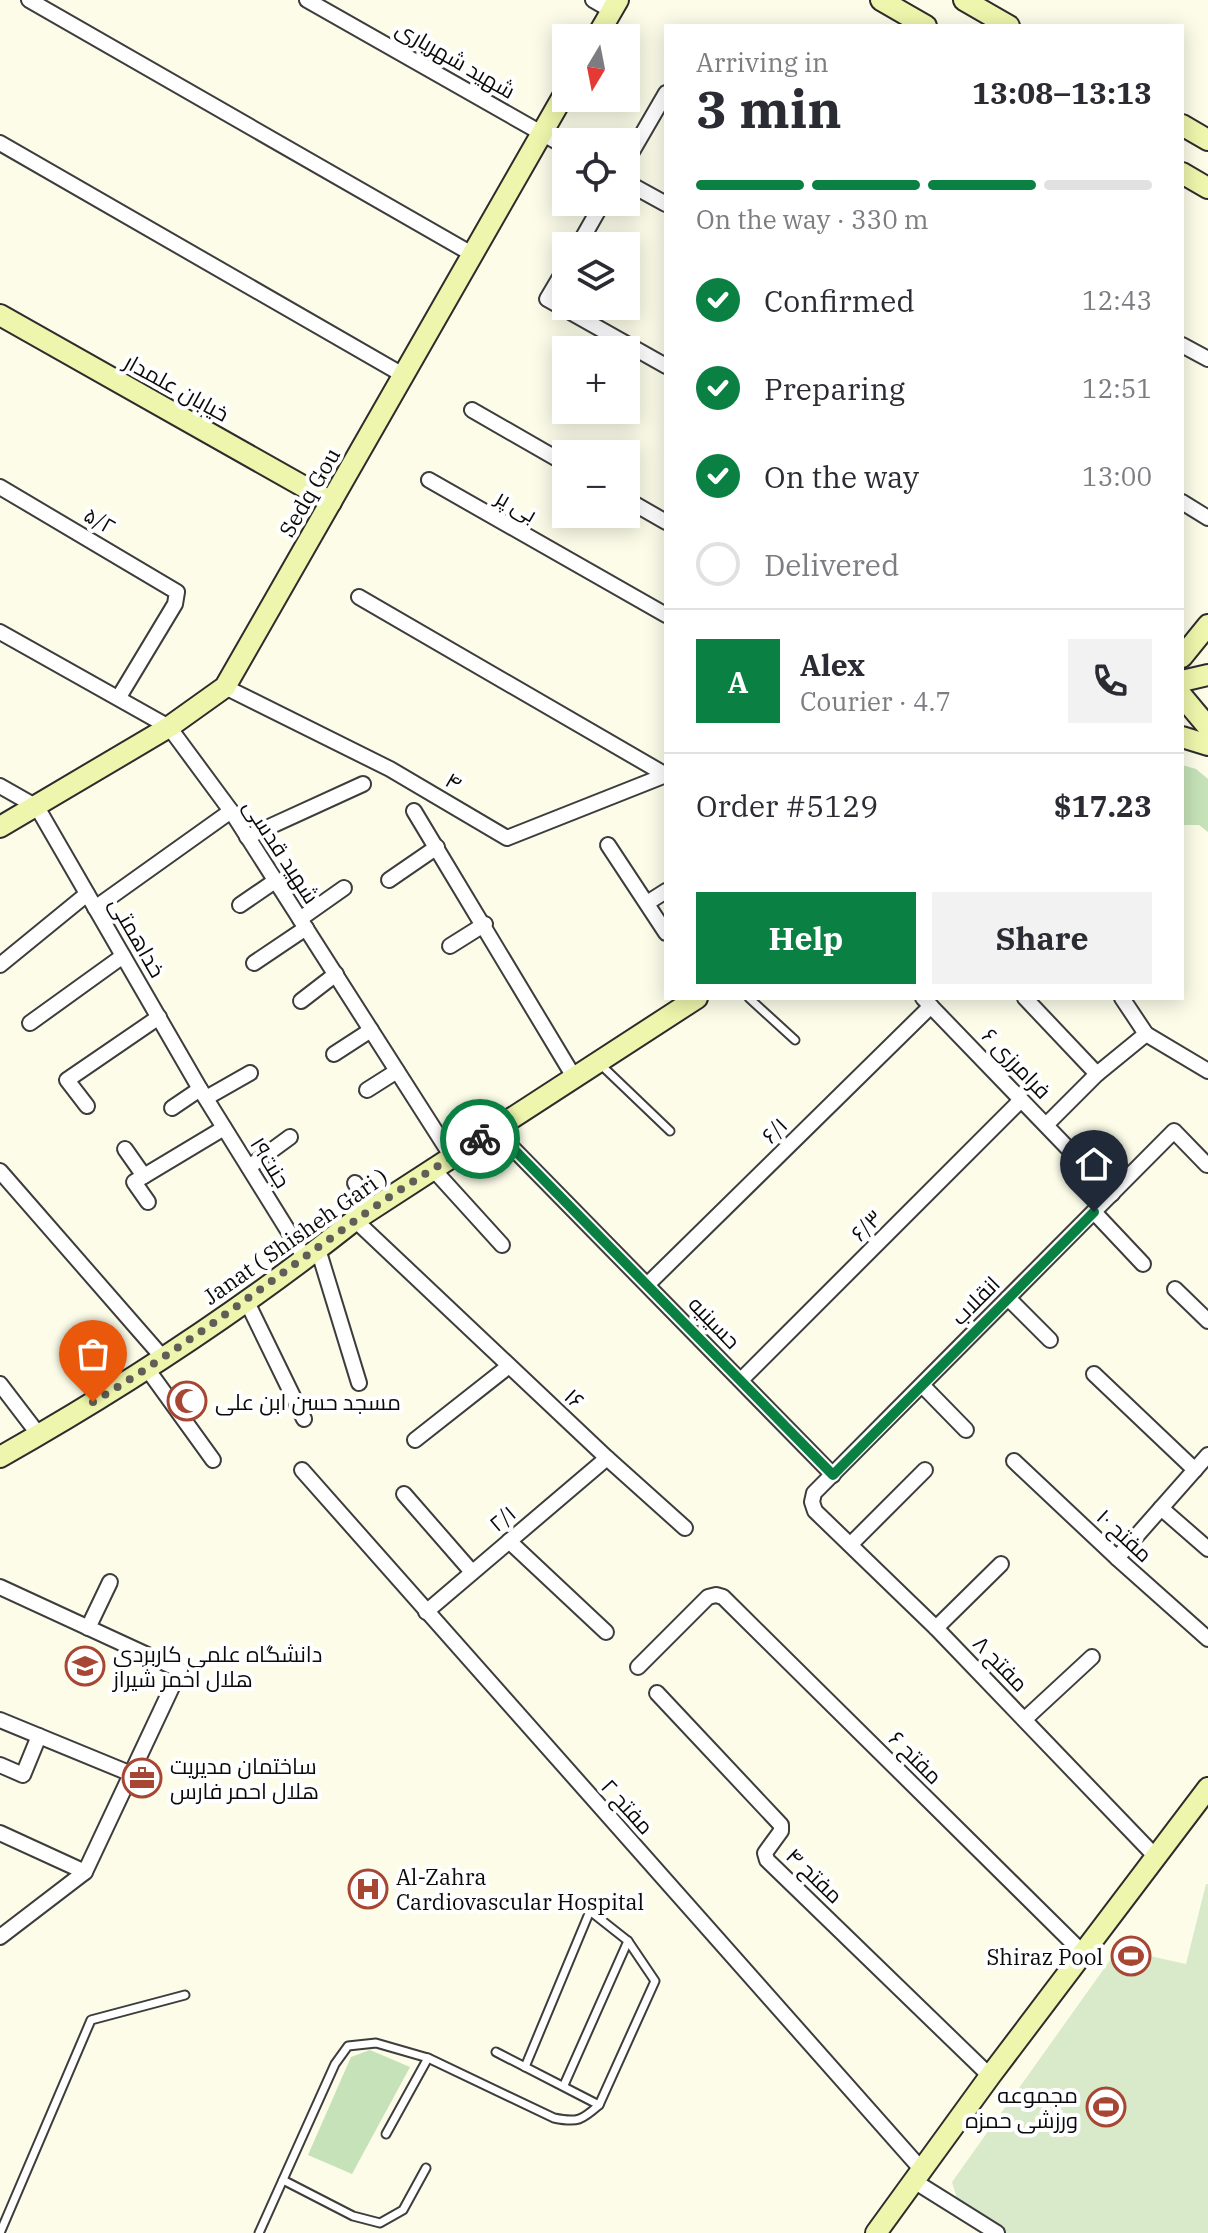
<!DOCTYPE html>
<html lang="en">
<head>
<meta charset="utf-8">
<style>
  body { margin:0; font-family:"IBM Plex Serif",Cairo,serif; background:#f2f2f3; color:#2b2b33; height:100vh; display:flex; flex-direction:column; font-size:30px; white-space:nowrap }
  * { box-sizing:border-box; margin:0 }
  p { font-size:26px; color:#7c7c81 }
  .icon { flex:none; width:44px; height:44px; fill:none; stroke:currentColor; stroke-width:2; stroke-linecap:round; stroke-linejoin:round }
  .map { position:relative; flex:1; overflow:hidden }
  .details { position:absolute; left:664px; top:24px; width:520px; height:976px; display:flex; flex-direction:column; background:#fff; border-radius:0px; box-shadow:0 4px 20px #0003 }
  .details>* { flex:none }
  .needle { width:52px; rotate:190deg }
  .fabs { position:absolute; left:552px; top:24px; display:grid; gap:16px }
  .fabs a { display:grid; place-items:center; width:88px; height:88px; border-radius:0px; background:#fff; box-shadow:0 4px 20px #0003; font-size:40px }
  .pin { position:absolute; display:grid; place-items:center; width:68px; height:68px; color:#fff; margin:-82px -34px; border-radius:50% 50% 50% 0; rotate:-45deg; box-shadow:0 0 8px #0007 }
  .pin .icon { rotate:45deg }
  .courier { position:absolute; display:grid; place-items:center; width:80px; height:80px; margin:-40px; border:6px solid #0b8043; border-radius:50%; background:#fff; color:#222; box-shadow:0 2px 10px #0007 }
  .head em { font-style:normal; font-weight:700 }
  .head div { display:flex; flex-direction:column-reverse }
  .head { display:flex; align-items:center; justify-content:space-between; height:136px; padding:0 32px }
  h1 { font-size:52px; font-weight:700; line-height:60px }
  .bar { display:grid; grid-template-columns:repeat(4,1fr); gap:12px 8px; align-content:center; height:96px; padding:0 32px }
  .bar i { height:10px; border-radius:6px; background:#e1e1e2 }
  .bar .on { background:#0b8043 }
  .bar p { grid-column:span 4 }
  .line { display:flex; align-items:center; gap:20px; padding:0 32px; border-top:2px solid #e1e1e2 }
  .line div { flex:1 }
  .round { display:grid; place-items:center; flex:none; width:84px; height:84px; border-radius:0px; background:#f2f2f3 }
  ol { padding:0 32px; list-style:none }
  li { display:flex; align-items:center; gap:24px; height:88px }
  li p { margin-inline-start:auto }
  li .icon { padding:8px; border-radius:50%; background:#0b8043; color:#fff; stroke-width:4 }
  li:last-child { color:#7c7c81 }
  li i { width:44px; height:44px; border:4px solid #e1e1e2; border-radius:50% }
  .button { display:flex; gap:16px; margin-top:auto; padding:16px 32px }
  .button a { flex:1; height:92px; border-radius:0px; background:#0b8043; color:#fff; font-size:32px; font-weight:700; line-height:92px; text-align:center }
  .button a+a { background:#f2f2f3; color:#2b2b33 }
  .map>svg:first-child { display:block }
  .green { fill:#c5e2b8 }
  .pitch { fill:#d8eac9 }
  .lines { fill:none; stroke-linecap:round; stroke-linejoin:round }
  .lane-casing { stroke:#3d3d3d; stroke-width:11 }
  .street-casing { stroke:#3d3d3d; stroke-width:18 }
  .secondary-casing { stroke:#2c2c2c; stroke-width:24 }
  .lane { stroke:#fff; stroke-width:7 }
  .street { stroke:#fff; stroke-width:14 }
  .secondary { stroke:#eef5ac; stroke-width:20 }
  .done { stroke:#5f5f58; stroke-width:8; stroke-dasharray:0 14.4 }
  .route { stroke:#0b8043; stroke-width:10 }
  .labels { text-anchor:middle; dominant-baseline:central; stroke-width:8; stroke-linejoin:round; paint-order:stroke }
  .street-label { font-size:22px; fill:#0a0a0a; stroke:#fff }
  .poi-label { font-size:22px; fill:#0a0a0a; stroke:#fff; text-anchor:start }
</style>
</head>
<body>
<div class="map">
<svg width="1208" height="2233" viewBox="0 0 1208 2233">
  <rect width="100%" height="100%" fill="#fcfce9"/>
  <!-- green -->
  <g class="green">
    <path d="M1182,765l14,4 12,10v53l-9,-7h-17z"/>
    <path d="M370,2050l40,17 -58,107 -44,-19 43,-98z"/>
  </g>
  <!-- pitch -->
  <path class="pitch" d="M1206,1884h2v349h-202l-47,-28 -7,-23 166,-233 68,15z"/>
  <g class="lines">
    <defs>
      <g id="lane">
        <path d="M749,998l46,42"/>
        <path d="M600,1064l70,67"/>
        <path d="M496,2052l103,53"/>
        <path d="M525,2067l65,-156 38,30 -64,144"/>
        <path d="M386,2134l42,-76"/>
        <path d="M283,2180l70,36 27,7 23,-13 23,-42"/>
        <path d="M0,2233l91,-213 94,-25"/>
        <path d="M259,2233l76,-169 13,-18 28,-3 52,15 126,60c24,5 28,2 45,-13l56,-124 -27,-40"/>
      </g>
      <g id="street">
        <path d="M29,0l443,254"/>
        <path d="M307,0l259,147"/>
        <path d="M593,0l19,11"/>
        <path d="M0,143l403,232"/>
        <path d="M626,162l40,-69"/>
        <path d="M626,182l40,22"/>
        <path d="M578,246l25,-44"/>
        <path d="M566,267l-19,32 119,67"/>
        <path d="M1182,345l26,14"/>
        <path d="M472,410l94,54"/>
        <path d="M429,480l237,135"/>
        <path d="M0,487l177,105 -2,12 -56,93"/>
        <path d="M626,499l40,23"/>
        <path d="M1182,502l26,16"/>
        <path d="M359,597l307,178"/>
        <path d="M0,632l169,95 62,84 221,346"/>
        <path d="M225,687l165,82 117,69 159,-63"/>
        <path d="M0,786l37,21 163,282 105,169"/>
        <path d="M414,811l160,266"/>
        <path d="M247,837l116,-53"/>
        <path d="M608,845l58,88"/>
        <path d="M389,880l48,-33"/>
        <path d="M647,903l19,-12"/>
        <path d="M240,905l35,-24"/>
        <path d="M95,908l136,-97"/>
        <path d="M300,919l44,-31"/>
        <path d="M450,946l35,-22"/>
        <path d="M254,963l52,-35"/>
        <path d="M0,965l87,-71"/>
        <path d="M923,998l189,196"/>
        <path d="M1025,998l72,76"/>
        <path d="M1122,998l24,36 62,37"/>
        <path d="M301,1001l35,-27"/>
        <path d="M30,1023l93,-67"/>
        <path d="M334,1054l37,-24"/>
        <path d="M367,1090l30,-19"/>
        <path d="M206,1098l44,-25"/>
        <path d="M87,1106l-20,-26 92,-63"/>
        <path d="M172,1108l28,-19"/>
        <path d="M1047,1124l50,-50 49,-40"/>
        <path d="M494,1129l339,346"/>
        <path d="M125,1149l19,27"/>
        <path d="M249,1167l41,-30"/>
        <path d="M433,1169l69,76"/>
        <path d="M0,1171l164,188"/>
        <path d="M355,1183l17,26"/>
        <path d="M148,1202l-14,-20 90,-54"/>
        <path d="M1094,1212l49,52"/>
        <path d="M355,1220l252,238 78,70"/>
        <path d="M318,1249l41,134"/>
        <path d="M648,1284l283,-278"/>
        <path d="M1175,1289l33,32"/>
        <path d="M1008,1298l42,42"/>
        <path d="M246,1300l58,119"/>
        <path d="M148,1370l65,90"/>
        <path d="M1094,1374l101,96"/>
        <path d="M741,1380l280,-280"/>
        <path d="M0,1384l39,51"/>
        <path d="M922,1385l44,45"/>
        <path d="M415,1440l94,-74"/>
        <path d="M1014,1461l103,97 91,81"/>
        <path d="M302,1470l620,700"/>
        <path d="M404,1494l68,78"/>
        <path d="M1161,1508l47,41"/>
        <path d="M509,1541l97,91"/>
        <path d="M851,1544l74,-74"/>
        <path d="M1117,1558l91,-103"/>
        <path d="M0,1587l180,83 -95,202 -85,-39"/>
        <path d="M426,1612l181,-154"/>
        <path d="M88,1628l22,-46"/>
        <path d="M936,1628l65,-64"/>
        <path d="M638,1667l70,-70 8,-2 7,2 360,356"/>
        <path d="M657,1693l124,132v6l-16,22 2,7 223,216"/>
        <path d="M1025,1719l67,-62"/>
        <path d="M0,1720l129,53"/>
        <path d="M0,1765l23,10 16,-39"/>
        <path d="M1156,1857l-220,-229 -121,-117 -3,-9 2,-9 360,-362 33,34"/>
        <path d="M0,1937l85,-65"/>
        <path d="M914,2181l83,52"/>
      </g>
      <g id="secondary">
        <path d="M881,0l45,26"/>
        <path d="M964,0l45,26"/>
        <path d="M596,38l22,-38"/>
        <path d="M1182,125l26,15"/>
        <path d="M1182,173l26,15"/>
        <path d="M0,315l331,187"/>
        <path d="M1182,657l26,-32"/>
        <path d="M1182,681l26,-6"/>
        <path d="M1182,696l26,31"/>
        <path d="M1182,737l26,8"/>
        <path d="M0,827l169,-100 56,-40 341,-596"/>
        <path d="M0,1457c124,-70 244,-149 355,-237l342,-222"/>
        <path d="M876,2233l114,-157 218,-288"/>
      </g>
    </defs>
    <!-- lane casing -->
    <use href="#lane" class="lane-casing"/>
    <!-- street casing -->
    <use href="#street" class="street-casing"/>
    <!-- secondary casing -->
    <use href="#secondary" class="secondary-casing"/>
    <!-- lane -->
    <use href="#lane" class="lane"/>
    <!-- street -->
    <use href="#street" class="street"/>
    <!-- secondary -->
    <use href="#secondary" class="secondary"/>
  </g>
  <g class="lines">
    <!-- done -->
    <path class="done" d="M93,1402c92,-55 176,-120 263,-182 40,-29 83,-54 124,-81"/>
    <!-- route -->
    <path class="route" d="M480,1139l14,-10 339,346 261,-263"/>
  </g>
  <!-- icons -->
  <defs>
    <symbol id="mosque-ring" viewBox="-11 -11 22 22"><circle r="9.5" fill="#fff" stroke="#a84634" stroke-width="1.5"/><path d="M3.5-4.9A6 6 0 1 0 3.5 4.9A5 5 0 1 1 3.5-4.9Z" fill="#a84634"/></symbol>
    <symbol id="university-ring" viewBox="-11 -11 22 22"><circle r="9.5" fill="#fff" stroke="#a84634" stroke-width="1.5"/><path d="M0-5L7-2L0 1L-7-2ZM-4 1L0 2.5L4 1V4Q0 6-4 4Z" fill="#a84634"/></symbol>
    <symbol id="office-ring" viewBox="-11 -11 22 22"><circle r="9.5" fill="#fff" stroke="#a84634" stroke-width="1.5"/><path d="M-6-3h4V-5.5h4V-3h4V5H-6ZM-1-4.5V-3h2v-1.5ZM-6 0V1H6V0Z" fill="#a84634"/></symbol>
    <symbol id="hospital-ring" viewBox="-11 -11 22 22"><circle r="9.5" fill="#fff" stroke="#a84634" stroke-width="1.5"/><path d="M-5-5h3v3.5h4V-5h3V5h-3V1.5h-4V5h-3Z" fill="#a84634"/></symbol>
    <symbol id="stadium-ring" viewBox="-11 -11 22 22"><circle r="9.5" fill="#fff" stroke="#a84634" stroke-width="1.5"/><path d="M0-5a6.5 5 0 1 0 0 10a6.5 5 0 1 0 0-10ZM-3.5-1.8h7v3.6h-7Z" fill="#a84634"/></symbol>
  </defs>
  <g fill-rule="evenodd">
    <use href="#mosque-ring" x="165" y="1379" width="44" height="44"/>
    <use href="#university-ring" x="63" y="1644" width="44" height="44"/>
    <use href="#office-ring" x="120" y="1756" width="44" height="44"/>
    <use href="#hospital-ring" x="346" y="1867" width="44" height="44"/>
    <use href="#stadium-ring" x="1109" y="1934" width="44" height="44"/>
    <use href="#stadium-ring" x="1084" y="2085" width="44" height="44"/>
  </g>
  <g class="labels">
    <!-- street labels -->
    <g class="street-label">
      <text transform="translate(456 59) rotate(30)">شهید شهریاری</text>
      <text transform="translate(177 387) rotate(29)">خیابان علمدار</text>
      <text transform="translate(309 492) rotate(-60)">Sedq Gou</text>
      <text transform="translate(517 505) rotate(30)">بی پر</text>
      <text transform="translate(100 520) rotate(30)">۵/۲</text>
      <text transform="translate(454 781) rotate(30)">۴</text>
      <text transform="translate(282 851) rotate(57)">شهید قدسی</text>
      <text transform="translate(138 937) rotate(60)">خداهمتی</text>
      <text transform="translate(1017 1063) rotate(46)">فرامرزی ۶</text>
      <text transform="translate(774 1130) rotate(-45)">۶/۱</text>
      <text transform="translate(271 1162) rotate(58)">جنت۱۹</text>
      <text transform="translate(866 1225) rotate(-45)">۶/۳</text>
      <text transform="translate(295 1236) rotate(-35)">Janat ( Shisheh Gari )</text>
      <text transform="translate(975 1300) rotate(-45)">انقلاب</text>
      <text transform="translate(715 1322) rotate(46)">حسینیه</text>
      <text transform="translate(575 1398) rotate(43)">۱۶</text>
      <text transform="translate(502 1518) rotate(-40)">۲/۱</text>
      <text transform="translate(1125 1535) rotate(43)">مفتح ۱۰</text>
      <text transform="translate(1001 1663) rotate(46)">مفتح ۸</text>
      <text transform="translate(916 1757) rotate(45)">مفتح ۶</text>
      <text transform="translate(628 1806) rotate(48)">مفتح ۲</text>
      <text transform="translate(815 1875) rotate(44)">مفتح ۴</text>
    </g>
    <!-- poi labels -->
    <g class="poi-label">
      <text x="215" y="1401">مسجد حسن ابن علی</text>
      <text x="113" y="1653">دانشگاه علمی کاربردی<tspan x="113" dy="25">هلال احمر شیراز</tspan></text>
      <text x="170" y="1765">ساختمان مدیریت<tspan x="170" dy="25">هلال احمر فارس</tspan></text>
      <text x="396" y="1876">Al-Zahra<tspan x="396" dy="25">Cardiovascular Hospital</tspan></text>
      <text x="1103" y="1956" text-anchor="end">Shiraz Pool</text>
      <text x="1078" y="2094" text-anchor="end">مجموعه<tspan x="1078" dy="25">ورزشی حمزه</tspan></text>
    </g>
  </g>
</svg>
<div class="fabs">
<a><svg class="needle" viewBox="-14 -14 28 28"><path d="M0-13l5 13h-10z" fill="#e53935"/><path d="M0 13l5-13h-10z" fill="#7c7c81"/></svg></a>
<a><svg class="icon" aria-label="locate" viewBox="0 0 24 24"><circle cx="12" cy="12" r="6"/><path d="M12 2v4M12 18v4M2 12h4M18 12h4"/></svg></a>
<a><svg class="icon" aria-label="layers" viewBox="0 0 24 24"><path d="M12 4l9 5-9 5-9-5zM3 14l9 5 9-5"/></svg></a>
<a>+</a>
<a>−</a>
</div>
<div class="pin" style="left:93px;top:1402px;background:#ea580c"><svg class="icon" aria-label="bag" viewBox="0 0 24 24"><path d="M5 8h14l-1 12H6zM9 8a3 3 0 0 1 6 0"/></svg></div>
<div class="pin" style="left:1094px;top:1212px;background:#1f2937"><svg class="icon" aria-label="home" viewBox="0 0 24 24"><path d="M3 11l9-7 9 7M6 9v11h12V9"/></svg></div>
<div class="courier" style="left:480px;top:1139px"><svg class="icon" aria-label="bike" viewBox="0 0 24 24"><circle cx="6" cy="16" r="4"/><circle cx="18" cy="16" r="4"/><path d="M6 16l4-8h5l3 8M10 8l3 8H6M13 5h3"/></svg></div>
<section class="details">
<div class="head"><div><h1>3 min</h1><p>Arriving in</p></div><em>13:08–13:13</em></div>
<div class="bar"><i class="on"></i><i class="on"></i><i class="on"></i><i></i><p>On the way · 330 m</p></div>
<ol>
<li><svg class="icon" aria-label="check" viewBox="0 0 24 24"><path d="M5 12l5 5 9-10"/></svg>Confirmed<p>12:43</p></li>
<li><svg class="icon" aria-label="check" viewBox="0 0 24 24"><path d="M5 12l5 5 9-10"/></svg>Preparing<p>12:51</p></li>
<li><svg class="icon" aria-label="check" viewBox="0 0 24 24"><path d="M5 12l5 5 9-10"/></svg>On the way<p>13:00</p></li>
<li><i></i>Delivered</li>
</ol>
<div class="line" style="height:144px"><b class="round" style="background:#0b8043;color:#fff">A</b><div><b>Alex</b><p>Courier · 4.7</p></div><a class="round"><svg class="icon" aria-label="phone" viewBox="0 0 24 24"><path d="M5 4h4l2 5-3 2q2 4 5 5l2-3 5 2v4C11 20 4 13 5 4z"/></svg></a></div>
<div class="line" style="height:104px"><div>Order #5129</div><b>$17.23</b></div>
<div class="button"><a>Help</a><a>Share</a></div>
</section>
</div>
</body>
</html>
